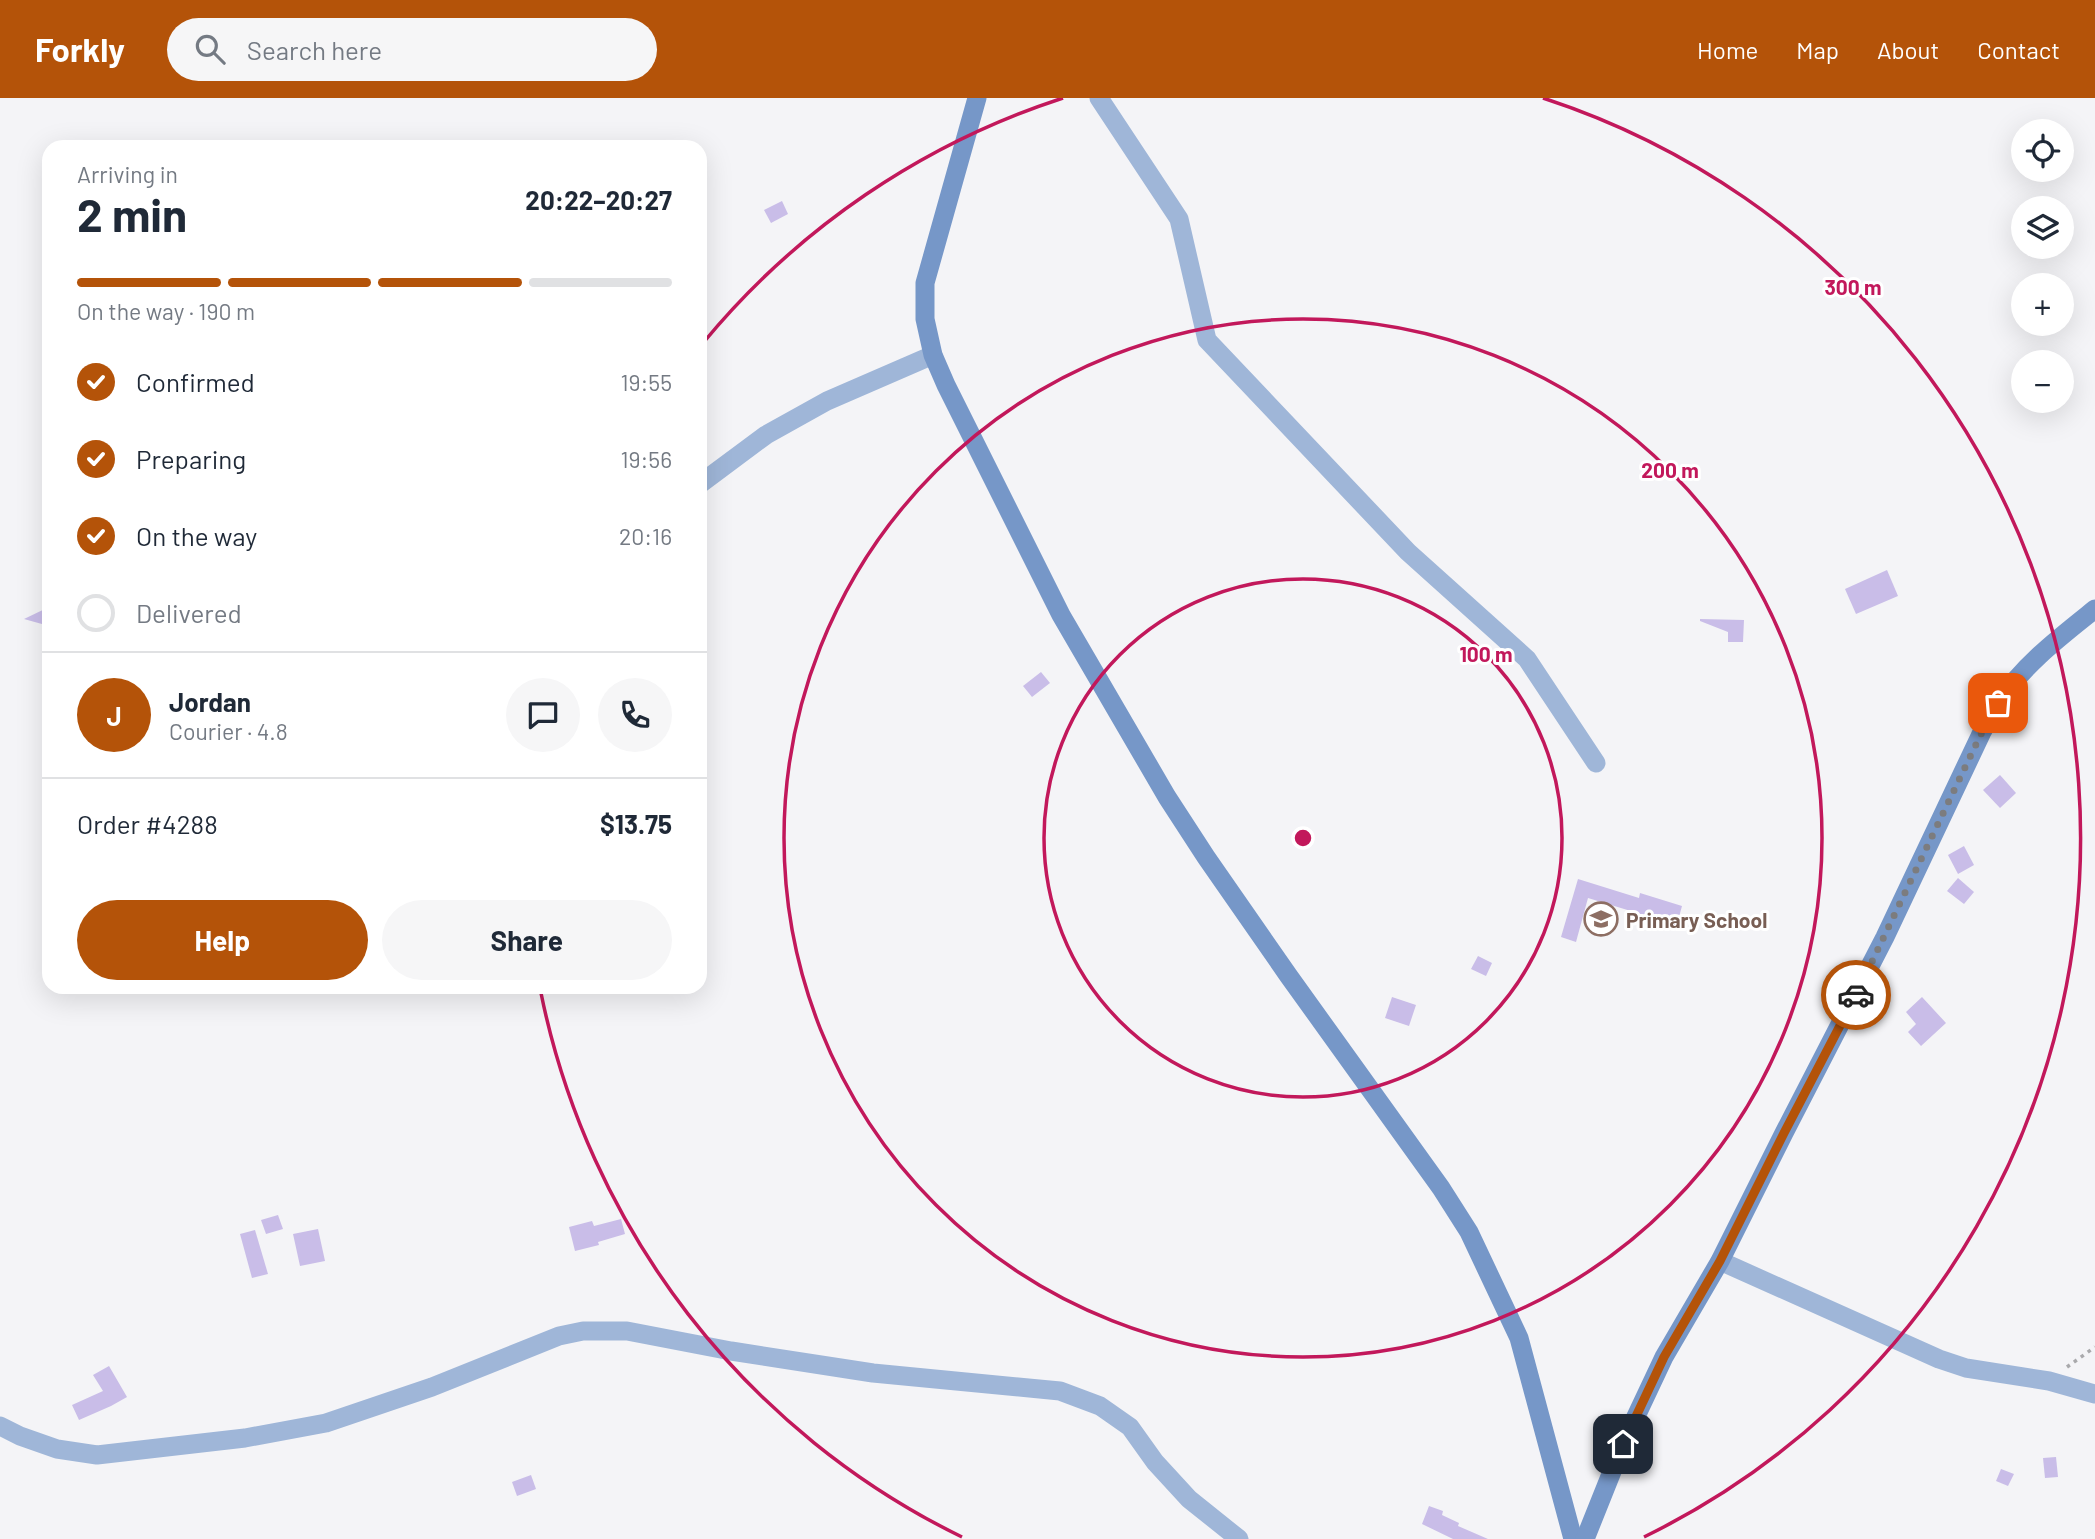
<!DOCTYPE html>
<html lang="en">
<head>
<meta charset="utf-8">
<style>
  body { margin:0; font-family:Barlow,sans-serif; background:#f6f6f7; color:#1f2937; height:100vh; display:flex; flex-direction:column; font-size:26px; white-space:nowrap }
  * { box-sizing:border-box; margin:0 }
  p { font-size:23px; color:#747a83 }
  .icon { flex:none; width:38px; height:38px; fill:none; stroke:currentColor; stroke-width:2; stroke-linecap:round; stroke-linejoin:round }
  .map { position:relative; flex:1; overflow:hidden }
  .details { position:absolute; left:42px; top:42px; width:665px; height:854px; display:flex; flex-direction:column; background:#fff; border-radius:21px; box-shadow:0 7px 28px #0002 }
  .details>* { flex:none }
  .buttons { position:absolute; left:2011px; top:21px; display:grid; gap:14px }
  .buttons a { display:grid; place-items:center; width:63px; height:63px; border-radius:50%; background:#fff; box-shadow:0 7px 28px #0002; font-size:35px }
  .pin { position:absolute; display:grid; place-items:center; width:60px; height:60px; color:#fff; margin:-30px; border-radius:14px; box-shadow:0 4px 10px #0006 }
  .courier { position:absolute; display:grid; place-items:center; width:70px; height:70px; margin:-35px; border:5px solid #b45309; border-radius:50%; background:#fff; color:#222; box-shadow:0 2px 9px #0007 }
  .headline em { font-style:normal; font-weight:700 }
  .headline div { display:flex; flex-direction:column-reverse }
  .headline { display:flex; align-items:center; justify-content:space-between; height:119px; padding:0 35px }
  h1 { font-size:46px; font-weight:700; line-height:52px }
  .bar { display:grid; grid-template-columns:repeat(4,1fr); gap:10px 7px; align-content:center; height:84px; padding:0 35px }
  .bar i { height:9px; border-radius:5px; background:#e0e1e3 }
  .bar .active { background:#b45309 }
  .bar p { grid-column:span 4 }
  .line { display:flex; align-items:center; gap:18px; padding:0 35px; border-top:2px solid #e0e1e3 }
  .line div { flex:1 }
  .round { display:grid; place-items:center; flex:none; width:74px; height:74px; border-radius:37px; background:#f6f6f7 }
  ol { padding:0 35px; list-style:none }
  li { display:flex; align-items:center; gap:21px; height:77px }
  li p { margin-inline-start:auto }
  li .icon { padding:7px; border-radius:50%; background:#b45309; color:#fff; stroke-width:4 }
  li:last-child { color:#747a83 }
  li i { width:38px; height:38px; border:4px solid #e0e1e3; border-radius:50% }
  .button { display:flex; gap:14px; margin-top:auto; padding:14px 35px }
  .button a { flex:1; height:80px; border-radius:42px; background:#b45309; color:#fff; font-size:28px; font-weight:700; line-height:80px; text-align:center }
  .button a+a { background:#f6f6f7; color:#1f2937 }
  header { display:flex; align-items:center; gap:42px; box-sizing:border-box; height:98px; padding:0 35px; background:#b45309; color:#fff }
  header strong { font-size:33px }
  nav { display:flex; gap:38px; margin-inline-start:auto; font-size:24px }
  .search { width:490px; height:63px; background:#f6f6f7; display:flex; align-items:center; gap:18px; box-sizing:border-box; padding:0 24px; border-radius:38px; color:#747a83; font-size:26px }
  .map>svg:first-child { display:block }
  .building { fill:#c9bde8 }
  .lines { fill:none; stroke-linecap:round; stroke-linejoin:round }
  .path { stroke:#a9a9ac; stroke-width:3.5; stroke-dasharray:3.5 5; stroke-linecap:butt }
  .minor { stroke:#9fb6d8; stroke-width:19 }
  .secondary { stroke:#7697c8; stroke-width:19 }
  .done { stroke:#7c7c7e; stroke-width:7; stroke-dasharray:0 12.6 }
  .route { stroke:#b45309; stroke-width:9 }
  .ring { fill:none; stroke:#c2185b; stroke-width:3.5 }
  .labels { text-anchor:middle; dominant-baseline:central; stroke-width:6; stroke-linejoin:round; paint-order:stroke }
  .education-label { font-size:21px; font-weight:bold; fill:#785e54; stroke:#fff; text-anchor:start }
  .centre { fill:#c2185b; stroke:#fff; stroke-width:3.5 }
  .ring-label { font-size:21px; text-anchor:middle; font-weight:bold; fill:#c2185b; stroke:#fff; stroke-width:6; stroke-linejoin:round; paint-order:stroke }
</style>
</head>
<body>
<header>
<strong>Forkly</strong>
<div class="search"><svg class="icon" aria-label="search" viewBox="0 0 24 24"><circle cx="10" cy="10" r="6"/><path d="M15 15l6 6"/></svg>Search here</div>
<nav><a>Home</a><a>Map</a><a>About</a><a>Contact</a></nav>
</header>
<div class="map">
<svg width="2095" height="1441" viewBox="0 0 2095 1441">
  <rect width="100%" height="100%" fill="#f4f4f7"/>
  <!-- building -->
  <g class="building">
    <path d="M782,103l6,13 -17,9 -7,-13z"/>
    <path d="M1887,472l11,26 -42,18 -11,-25z"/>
    <path d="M49,509v19l-25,-7z"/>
    <path d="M1700,521l44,1 -1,22h-15v-10l-28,-11z"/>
    <path d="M1041,574l9,11 -18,14 -9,-11z"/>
    <path d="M2000,677l16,18 -16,15 -17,-18z"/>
    <path d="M1964,748l10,19 -16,9 -10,-19z"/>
    <path d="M1958,780l16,14 -10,12 -17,-13z"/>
    <path d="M1578,781l61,19 1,-5 42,13 -6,22 -43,-13 1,-3 -46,-14 -12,44 -15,-5z"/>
    <path d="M1478,858l14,7 -6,13 -15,-7z"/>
    <path d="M1392,899l24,8 -7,21 -24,-8z"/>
    <path d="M1922,899l24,26 -25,23 -13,-14 8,-8 -10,-12z"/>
    <path d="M278,1117l5,14 -17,5 -5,-14z"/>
    <path d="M621,1121l4,15 -27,8 1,3 -24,6 -6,-24 23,-6 2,5z"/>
    <path d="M318,1131l7,32 -25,5 -7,-32z"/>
    <path d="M255,1132l13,44 -16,4 -12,-44z"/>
    <path d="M109,1268l18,31 -16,9 -32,14 -7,-15 31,-14 -10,-16z"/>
    <path d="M2056,1359l2,20 -13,1 -2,-20z"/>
    <path d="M2001,1371l13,5 -6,12 -12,-5z"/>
    <path d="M531,1377l5,14 -19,7 -5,-14z"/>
    <path d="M1429,1408l14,5 -1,4 17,8 -1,3 30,13h-35l-31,-15z"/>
  </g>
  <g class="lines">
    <!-- path -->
    <path class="path" d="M2067,1269l28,-20"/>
    <!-- minor -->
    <g class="minor">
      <path d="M1099,0l80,121 28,121 201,212 119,107 69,104"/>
      <path d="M700,386l66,-49 61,-34 106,-46"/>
      <path d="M1720,1163l219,98 27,9 83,13 46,13"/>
      <path d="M0,1328l20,10 37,13 40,6 148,-17 81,-15 106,-36 127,-51 24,-5h44l104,20 142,22 187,18 40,15 30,21 25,35 34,37 50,40"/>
    </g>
    <!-- secondary -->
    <g class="secondary">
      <path d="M977,0l-52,185v36l8,36 13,30 115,230 106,182 39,60 82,118 153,213 28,44 50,106 54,201"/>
      <path d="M1585,1441l38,-95 41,-87 56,-96 64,-128 101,-196 97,-205c5,-9 10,-20 16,-29 25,-38 62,-66 97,-94"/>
    </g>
  </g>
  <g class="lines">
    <!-- done -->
    <path class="done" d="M1856,897l126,-263 16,-29"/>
    <!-- route -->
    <path class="route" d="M1623,1346l41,-87 56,-96 64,-128 72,-138"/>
  </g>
  <!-- distance rings -->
  <g class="ring">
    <circle cx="1303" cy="740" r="259"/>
    <circle cx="1303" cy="740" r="519"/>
    <path d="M962 1439A778 778 0 0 1 541 895M703 245A778 778 0 0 1 1063 0M1543 0A778 778 0 0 1 1644 1439"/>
  </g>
  <!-- icons -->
  <defs>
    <symbol id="school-ring" viewBox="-11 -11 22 22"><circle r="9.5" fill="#fff" stroke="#8d6e63" stroke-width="1.5"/><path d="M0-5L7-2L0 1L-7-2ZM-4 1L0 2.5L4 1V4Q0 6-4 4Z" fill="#8d6e63"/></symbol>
  </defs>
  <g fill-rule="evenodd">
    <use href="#school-ring" x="1582" y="802" width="38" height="38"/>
  </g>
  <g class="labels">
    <!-- education labels -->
    <g class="education-label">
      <text x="1626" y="821">Primary School</text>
    </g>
  </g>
  <circle cx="1303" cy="740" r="10" class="centre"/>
  <g class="ring-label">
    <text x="1853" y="197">300 m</text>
    <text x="1670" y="380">200 m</text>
    <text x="1486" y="564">100 m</text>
  </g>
</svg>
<div class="buttons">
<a><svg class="icon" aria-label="locate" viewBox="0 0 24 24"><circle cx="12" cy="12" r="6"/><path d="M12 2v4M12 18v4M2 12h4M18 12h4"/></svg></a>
<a><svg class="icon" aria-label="layers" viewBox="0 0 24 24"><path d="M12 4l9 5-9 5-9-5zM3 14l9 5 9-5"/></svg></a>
<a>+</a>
<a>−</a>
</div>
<div class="pin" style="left:1998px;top:605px;background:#ea580c"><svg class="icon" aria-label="bag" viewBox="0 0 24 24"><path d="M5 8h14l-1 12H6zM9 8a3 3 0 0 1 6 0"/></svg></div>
<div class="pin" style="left:1623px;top:1346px;background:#1f2937"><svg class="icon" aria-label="home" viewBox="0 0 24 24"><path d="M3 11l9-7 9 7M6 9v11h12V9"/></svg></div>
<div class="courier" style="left:1856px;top:897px"><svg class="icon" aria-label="car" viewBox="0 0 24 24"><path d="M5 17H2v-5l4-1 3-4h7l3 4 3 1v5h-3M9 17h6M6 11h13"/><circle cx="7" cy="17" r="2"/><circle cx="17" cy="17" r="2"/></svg></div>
<section class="details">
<div class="headline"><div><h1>2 min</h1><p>Arriving in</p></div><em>20:22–20:27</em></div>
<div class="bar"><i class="active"></i><i class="active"></i><i class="active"></i><i></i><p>On the way · 190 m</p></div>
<ol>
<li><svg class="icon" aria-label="check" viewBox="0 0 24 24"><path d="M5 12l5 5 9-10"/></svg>Confirmed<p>19:55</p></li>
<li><svg class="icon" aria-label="check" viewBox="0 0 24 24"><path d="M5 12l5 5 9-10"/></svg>Preparing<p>19:56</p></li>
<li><svg class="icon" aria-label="check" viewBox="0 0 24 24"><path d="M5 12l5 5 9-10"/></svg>On the way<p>20:16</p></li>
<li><i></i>Delivered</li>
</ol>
<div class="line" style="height:126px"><b class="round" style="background:#b45309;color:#fff">J</b><div><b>Jordan</b><p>Courier · 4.8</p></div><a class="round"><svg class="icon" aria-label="chat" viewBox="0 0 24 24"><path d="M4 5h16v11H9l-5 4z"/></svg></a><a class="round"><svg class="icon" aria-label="phone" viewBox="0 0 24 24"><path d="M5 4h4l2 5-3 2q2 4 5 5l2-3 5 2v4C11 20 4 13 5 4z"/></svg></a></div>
<div class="line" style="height:91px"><div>Order #4288</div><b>$13.75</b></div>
<div class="button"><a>Help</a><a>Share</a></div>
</section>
</div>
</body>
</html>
